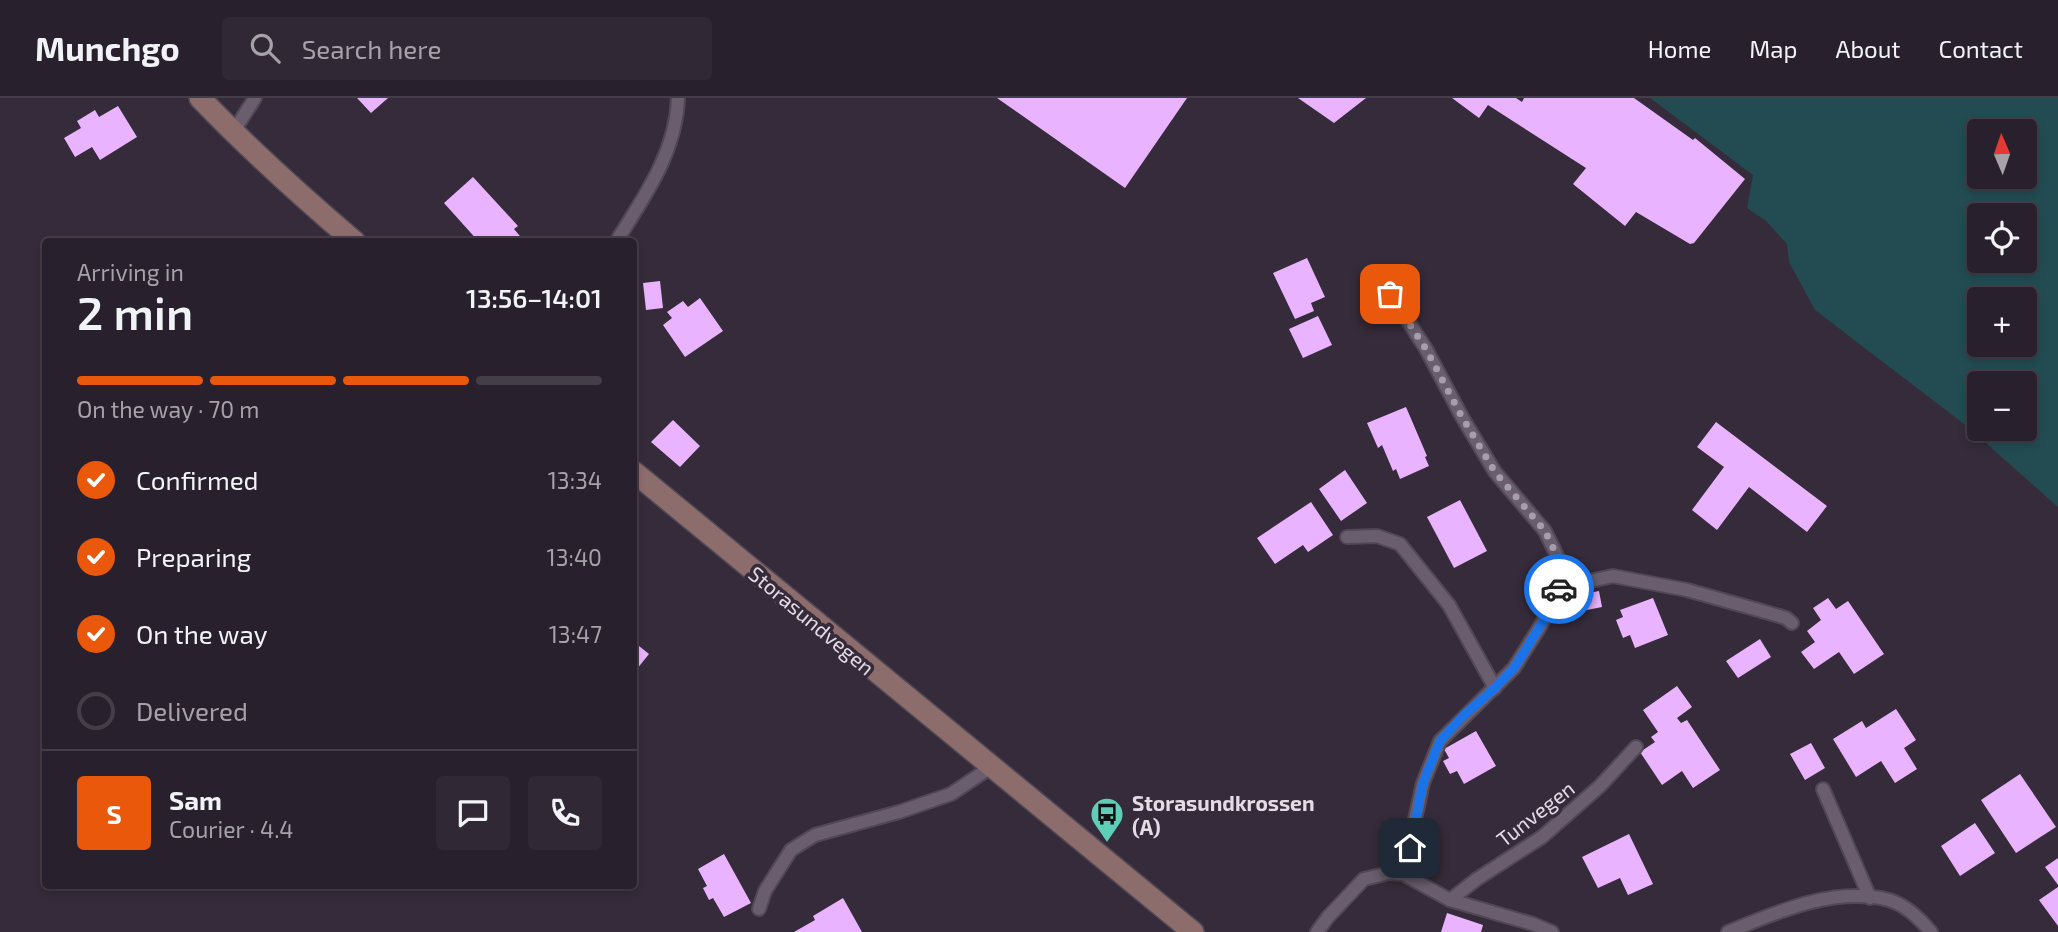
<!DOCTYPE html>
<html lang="en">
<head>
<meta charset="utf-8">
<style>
  body { margin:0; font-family:"Exo 2",sans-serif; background:#302834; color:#f1f3f6; height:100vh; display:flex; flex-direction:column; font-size:26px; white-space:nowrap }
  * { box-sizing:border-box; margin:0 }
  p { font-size:23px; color:#a5a3a9 }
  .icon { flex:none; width:38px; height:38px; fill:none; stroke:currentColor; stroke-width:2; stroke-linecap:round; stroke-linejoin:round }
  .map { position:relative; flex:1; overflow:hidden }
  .panel { position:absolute; left:42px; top:140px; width:595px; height:651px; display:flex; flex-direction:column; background:#28202c; border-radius:7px; box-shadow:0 4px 10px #0003,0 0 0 2px #443e48 }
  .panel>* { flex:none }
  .needle { width:46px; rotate:358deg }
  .controls { position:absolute; left:1967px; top:21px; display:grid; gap:14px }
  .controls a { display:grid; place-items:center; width:70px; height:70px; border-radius:7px; background:#28202c; box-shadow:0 4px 10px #0003,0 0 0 2px #443e48; font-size:35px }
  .pin { position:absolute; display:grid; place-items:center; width:60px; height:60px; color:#fff; margin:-30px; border-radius:14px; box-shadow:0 4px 10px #0006 }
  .courier { position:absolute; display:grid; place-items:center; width:70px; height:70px; margin:-35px; border:5px solid #1a73e8; border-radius:50%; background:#fff; color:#222; box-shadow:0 2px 9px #0007 }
  .overview em { font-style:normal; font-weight:600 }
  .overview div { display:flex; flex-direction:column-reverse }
  .overview { display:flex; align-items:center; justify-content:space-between; height:119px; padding:0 35px }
  h1 { font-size:46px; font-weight:600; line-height:52px }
  .bar { display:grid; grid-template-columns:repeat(4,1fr); gap:10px 7px; align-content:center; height:84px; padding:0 35px }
  .bar i { height:9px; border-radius:5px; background:#443e48 }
  .bar .active { background:#ea580c }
  .bar p { grid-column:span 4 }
  .line { display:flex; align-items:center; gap:18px; padding:0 35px; border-top:2px solid #443e48 }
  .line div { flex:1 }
  .round { display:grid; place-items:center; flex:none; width:74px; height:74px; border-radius:7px; background:#302834 }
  ol { padding:0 35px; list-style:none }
  li { display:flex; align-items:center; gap:21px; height:77px }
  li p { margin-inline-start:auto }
  li .icon { padding:7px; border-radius:50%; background:#ea580c; color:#fff; stroke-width:4 }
  li:last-child { color:#a5a3a9 }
  li i { width:38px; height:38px; border:4px solid #443e48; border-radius:50% }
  header { display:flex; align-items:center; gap:42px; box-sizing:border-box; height:98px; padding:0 35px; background:#28202c; border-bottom:2px solid #443e48 }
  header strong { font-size:33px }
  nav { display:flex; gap:38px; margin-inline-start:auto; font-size:24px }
  .search { width:490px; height:63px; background:#302834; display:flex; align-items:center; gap:18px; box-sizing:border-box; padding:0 24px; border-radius:7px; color:#a5a3a9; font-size:26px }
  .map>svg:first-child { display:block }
  .water { fill:#224c52; fill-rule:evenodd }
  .building { fill:#eab3ff }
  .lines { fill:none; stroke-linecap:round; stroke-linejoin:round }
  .lane-casing { stroke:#504854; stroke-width:16 }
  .secondary-casing { stroke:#504854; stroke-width:24 }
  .lane { stroke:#6a5e6e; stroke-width:12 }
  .secondary { stroke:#8d6c6c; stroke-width:21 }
  .done { stroke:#a69eaa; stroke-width:7; stroke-dasharray:0 12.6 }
  .route { stroke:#1a73e8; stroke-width:9 }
  .labels { text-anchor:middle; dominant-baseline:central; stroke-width:7; stroke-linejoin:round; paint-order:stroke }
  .street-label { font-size:21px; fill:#e3dce6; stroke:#362b3a }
  .poi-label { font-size:21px; font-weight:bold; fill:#e3dce6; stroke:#362b3a; text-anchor:start }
</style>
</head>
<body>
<header>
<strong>Munchgo</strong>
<div class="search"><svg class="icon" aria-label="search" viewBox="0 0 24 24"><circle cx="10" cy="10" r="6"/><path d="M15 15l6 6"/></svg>Search here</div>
<nav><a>Home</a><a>Map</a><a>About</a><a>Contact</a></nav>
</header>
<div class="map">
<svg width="2058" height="834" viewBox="0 0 2058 834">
  <rect width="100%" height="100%" fill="#362b3a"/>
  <!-- water -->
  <path class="water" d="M1650,0h408v409l-90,-80 -153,-117 -26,-48 -2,-18 -21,-23 -19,-13 6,-33zM1979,33h46v46h-46zM1979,117h46v46h-46zM1979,201h46v46h-46zM1979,285h46v46h-46z"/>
  <!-- building -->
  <g class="building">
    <path d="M357,0h31l-17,15z"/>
    <path d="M997,0h190l-62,90z"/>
    <path d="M1298,0h68l-32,25z"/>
    <path d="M1452,0h64l6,4 2,-4h110l59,42 2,-2 50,41 -51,64 -4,1 -54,-32 -11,14 -52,-42 13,-16 -98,-63 -9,13z"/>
    <path d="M118,8l19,31 -37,23 -8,-13 -17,10 -11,-19 17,-10 -4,-7 18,-11 4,7z"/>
    <path d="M473,79l45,49 -4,3 11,13h-46l-35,-39z"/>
    <path d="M1307,160l18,39 -14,6 3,8 -19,8 -22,-46z"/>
    <path d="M660,183l3,27 -17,2 -3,-27z"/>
    <path d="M700,200l23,33 -38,26 -22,-32 9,-7 -5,-6 16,-11 5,6z"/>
    <path d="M1318,218l14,29 -29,13 -14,-29z"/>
    <path d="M1406,309l21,49 -2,1 4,9 -29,13 -4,-10 -3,2 -11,-26 -4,3 -11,-25z"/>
    <path d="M673,322l27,26 -20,21 -29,-25z"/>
    <path d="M1716,324l111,84 -20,26 -58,-45 -32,43 -25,-20 32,-43 -27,-20z"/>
    <path d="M1345,372l22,33 -26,18 -22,-32z"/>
    <path d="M1460,402l27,51 -33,17 -27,-51z"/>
    <path d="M1311,404l22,33 -25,17 -5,-7 -28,19 -18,-26z"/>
    <path d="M1599,493l3,16 -25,5 -3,-16z"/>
    <path d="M1653,500l15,37 -33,13 -5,-13 -7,3 -7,-18 7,-3 -3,-7z"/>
    <path d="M1828,500l8,11 12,-8 36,53 -30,20 -15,-22 -25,17 -13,-17 14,-10 -8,-11 14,-11 -8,-12z"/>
    <path d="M1760,541l11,18 -33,21 -12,-17z"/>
    <path d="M634,544l15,12 -12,15 -3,-3z"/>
    <path d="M1677,588l15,21 -15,11 4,5 6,-3 33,50 -27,18 -11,-17 -20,14 -22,-33 15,-10 -4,-5 7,-5 -15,-22z"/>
    <path d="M1896,611l20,31 -12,8 13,21 -22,14 -14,-22 -25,16 -23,-38 29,-18 4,7z"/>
    <path d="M1476,633l20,35 -32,18 -7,-13 -7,3 -7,-13 6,-3 -5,-9z"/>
    <path d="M1811,645l14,25 -20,12 -15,-26z"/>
    <path d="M2020,676l36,53 -40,26 -35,-53z"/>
    <path d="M1975,725l20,30 -35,23 -19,-30z"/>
    <path d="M1629,736l24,50 -25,11 -8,-17 -22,10 -16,-31z"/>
    <path d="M724,756l27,49 -27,14 -11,-19 -4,2 -6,-12 4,-2 -9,-17z"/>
    <path d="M2058,760v27l-13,-18z"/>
    <path d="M2058,789v39l-19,-26z"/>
    <path d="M843,800l19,34h-68l21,-12 -2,-4z"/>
    <path d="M1447,815l36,12 -2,7h-40z"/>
  </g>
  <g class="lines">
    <defs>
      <g id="lane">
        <path d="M231,31l8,-6 16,-25"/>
        <path d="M616,144c28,-45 60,-89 62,-144"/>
        <path d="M1378,177l48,74 36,68 33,55 50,59 13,27 3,23 -20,44 -27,43 -74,73 -17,42 -20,91"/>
        <path d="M1347,439l30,-1 23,8 49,61 46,83"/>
        <path d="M1559,490l54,-12 74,14 75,21 24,7 6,5"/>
        <path d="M1823,691l47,109"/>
        <path d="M1450,802l27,-21 65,-42 58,-51 36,-39"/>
        <path d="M759,811l6,-18 26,-41 24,-15 84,-23 52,-18 40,-27"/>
        <path d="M1317,834l11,-15 36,-38 25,-6 14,1 47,26 83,24 19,8"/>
        <path d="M1728,834c49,-20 106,-46 161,-32 17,5 31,19 42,32"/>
      </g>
      <g id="secondary">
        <path d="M200,0c49,51 101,98 155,144"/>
        <path d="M634,374l559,460"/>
      </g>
    </defs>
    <!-- lane casing -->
    <use href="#lane" class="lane-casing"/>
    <!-- secondary casing -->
    <use href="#secondary" class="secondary-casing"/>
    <!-- lane -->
    <use href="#lane" class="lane"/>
    <!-- secondary -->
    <use href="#secondary" class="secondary"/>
  </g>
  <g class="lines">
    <!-- done -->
    <path class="done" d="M1390,196l36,55 36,68 33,55 50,59 13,27 3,23 -2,8"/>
    <!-- route -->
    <path class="route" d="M1410,750l13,-65 17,-42 24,-26 31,-27 19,-20 27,-43 18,-36"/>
  </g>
  <!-- icons -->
  <defs>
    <symbol id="bus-pin" viewBox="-11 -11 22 30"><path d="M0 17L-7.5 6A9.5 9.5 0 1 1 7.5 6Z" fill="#5eceb8" stroke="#362b3a"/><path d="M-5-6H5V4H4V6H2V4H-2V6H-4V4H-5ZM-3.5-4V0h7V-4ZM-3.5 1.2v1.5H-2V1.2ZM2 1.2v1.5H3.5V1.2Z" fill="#111"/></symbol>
  </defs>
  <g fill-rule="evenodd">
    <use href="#bus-pin" x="1088" y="697" width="38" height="52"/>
  </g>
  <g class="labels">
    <!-- street labels -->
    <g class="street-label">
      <text transform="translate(812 522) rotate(40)">Storasundvegen</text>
      <text transform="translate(1535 715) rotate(-38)">Tunvegen</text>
    </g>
    <!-- poi labels -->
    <g class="poi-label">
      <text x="1132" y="704">Storasundkrossen<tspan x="1132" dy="24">(A)</tspan></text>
    </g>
  </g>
</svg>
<div class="controls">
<a><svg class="needle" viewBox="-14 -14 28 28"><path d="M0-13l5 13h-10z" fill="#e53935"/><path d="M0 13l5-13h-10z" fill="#a5a3a9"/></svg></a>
<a><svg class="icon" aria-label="locate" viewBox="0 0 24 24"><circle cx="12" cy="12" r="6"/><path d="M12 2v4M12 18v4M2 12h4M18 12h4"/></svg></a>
<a>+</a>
<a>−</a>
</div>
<div class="pin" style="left:1390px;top:196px;background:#ea580c"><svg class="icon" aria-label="bag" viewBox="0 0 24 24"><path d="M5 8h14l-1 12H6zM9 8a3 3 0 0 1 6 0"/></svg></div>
<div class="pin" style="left:1410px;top:750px;background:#1f2937"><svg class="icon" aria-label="home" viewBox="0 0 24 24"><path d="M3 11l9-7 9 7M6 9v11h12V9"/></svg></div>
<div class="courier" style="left:1559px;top:491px"><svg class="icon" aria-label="car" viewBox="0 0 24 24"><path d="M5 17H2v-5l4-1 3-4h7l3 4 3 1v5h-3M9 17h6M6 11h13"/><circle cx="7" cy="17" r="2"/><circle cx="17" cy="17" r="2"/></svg></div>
<section class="panel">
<div class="overview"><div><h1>2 min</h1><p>Arriving in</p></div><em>13:56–14:01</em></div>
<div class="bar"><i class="active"></i><i class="active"></i><i class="active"></i><i></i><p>On the way · 70 m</p></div>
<ol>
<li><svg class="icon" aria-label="check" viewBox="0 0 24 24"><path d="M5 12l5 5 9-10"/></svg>Confirmed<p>13:34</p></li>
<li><svg class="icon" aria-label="check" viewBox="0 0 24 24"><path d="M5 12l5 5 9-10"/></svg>Preparing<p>13:40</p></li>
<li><svg class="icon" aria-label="check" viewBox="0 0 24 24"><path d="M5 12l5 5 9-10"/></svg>On the way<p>13:47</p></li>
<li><i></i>Delivered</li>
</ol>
<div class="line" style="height:126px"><b class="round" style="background:#ea580c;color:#fff">S</b><div><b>Sam</b><p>Courier · 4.4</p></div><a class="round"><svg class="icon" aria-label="chat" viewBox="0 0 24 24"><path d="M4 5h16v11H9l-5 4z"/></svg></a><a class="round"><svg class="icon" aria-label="phone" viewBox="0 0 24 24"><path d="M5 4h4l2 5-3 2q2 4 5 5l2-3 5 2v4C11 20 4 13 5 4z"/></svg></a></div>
</section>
</div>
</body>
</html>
